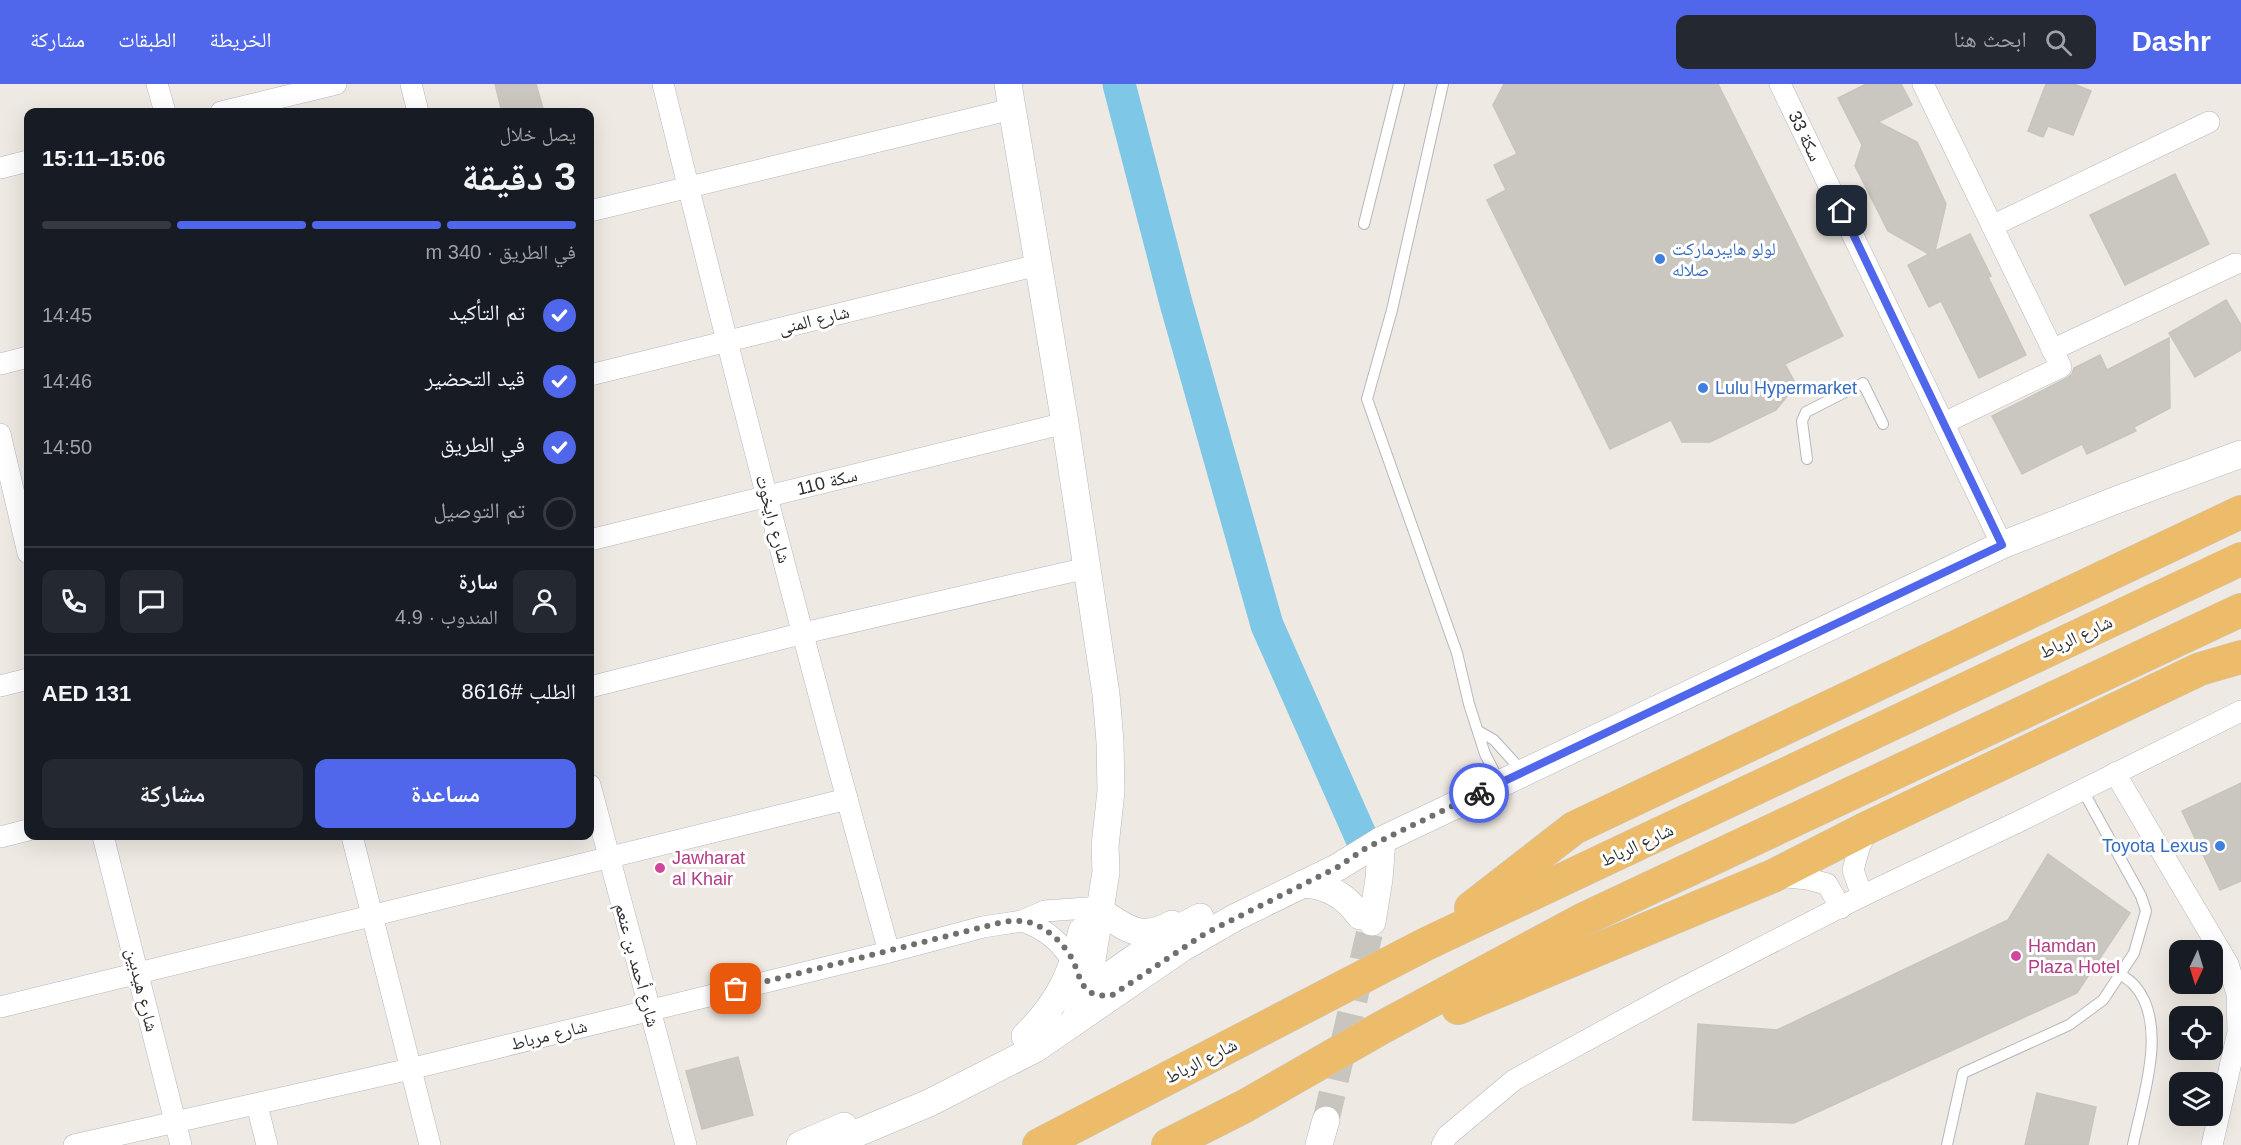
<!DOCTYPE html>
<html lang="ar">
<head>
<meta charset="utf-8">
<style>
  body { margin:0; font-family:Helvetica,"Noto Naskh Arabic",sans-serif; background:#242831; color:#f1f3f6; direction:rtl; height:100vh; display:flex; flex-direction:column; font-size:22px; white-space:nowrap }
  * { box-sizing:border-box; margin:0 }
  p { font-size:20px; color:#9ea1a6 }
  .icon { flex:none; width:33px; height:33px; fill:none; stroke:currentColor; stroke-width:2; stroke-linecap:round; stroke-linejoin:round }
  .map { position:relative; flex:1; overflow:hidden; direction:ltr }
  .details { position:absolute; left:24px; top:24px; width:570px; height:732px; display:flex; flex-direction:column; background:#171b24; border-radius:12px; box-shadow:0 6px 24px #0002; direction:rtl }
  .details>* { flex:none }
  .needle { width:39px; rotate:184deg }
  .tools { position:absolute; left:2169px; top:856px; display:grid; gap:12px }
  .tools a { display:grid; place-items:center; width:54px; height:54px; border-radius:12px; background:#171b24; box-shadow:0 6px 24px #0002; font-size:30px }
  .pin { position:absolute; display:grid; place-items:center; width:51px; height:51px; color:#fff; margin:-26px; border-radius:12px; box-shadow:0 3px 9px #0006 }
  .courier { position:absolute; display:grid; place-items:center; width:60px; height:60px; margin:-30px; border:4px solid #5067ec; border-radius:50%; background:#fff; color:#222; box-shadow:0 2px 8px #0007 }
  .overview em { font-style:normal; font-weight:800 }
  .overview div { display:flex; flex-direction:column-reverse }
  .overview { display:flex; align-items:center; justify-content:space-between; height:102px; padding:0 18px }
  h1 { font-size:39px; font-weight:800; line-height:45px }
  .bar { display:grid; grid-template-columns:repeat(4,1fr); gap:9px 6px; align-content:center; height:72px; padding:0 18px }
  .bar i { height:8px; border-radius:4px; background:#363941 }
  .bar .on { background:#5067ec }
  .bar p { grid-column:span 4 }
  .line { display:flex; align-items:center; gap:15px; padding:0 18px; border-top:2px solid #363941 }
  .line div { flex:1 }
  .round { display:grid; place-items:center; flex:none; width:63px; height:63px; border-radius:12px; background:#242831 }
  ol { padding:0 18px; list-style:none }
  li { display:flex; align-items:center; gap:18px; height:66px }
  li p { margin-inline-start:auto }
  li .icon { padding:6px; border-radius:50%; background:#5067ec; color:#fff; stroke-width:4 }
  li:last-child { color:#9ea1a6 }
  li i { width:33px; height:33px; border:3px solid #363941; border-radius:50% }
  .action { display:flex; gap:12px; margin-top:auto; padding:12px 18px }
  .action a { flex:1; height:69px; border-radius:12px; background:#5067ec; color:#fff; font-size:24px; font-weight:800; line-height:69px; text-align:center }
  .action a+a { background:#242831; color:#f1f3f6 }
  header { display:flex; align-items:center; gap:36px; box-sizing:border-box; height:84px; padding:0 30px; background:#5067ec; color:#fff }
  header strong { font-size:28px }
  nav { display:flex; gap:33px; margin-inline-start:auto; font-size:21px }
  .search { width:420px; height:54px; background:#242831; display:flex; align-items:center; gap:15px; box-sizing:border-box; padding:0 21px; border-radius:12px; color:#9ea1a6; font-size:22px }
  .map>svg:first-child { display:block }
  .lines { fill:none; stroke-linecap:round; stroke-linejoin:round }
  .river { stroke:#7ec7e6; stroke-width:33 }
  .building { fill:#cac7c0; stroke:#c9c5bb; stroke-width:1.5 }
  .tertiary-tunnel { stroke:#c8c4be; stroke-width:27; stroke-dasharray:27 14; stroke-linecap:butt }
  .service-casing { stroke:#b5b7c0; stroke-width:12 }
  .minor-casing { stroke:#b5b7c0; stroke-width:22 }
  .tertiary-casing { stroke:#b5b7c0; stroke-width:28 }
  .trunk-casing { stroke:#c9c9c9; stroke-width:34 }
  .service { stroke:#fff; stroke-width:10 }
  .minor { stroke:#fff; stroke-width:21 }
  .tertiary { stroke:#fff; stroke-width:27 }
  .trunk { stroke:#ecbc6b; stroke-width:33 }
  .done { stroke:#716f6d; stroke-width:6; stroke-dasharray:0 10.8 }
  .route { stroke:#5067ec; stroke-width:8 }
  .shop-dot { fill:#3f7fe0; stroke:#fff; stroke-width:2 }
  .hotel-dot { fill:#d1479c; stroke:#fff; stroke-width:2 }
  .labels { text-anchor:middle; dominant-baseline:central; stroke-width:6; stroke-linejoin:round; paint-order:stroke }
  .street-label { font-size:18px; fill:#2e2e2e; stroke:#fff }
  .shop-label { font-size:18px; fill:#366cbe; stroke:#fff; text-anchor:start }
  .hotel-label { font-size:18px; fill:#b23c85; stroke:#fff; text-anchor:start }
</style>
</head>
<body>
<header>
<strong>Dashr</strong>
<div class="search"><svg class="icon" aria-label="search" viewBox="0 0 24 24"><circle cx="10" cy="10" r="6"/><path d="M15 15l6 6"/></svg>ابحث هنا</div>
<nav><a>الخريطة</a><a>الطبقات</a><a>مشاركة</a></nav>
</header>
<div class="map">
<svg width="2241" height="1061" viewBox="0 0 2241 1061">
  <rect width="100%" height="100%" fill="#eee9e2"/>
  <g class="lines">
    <!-- river -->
    <path class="river" d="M1119,0l57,219 91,322 99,223"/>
  </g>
  <!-- building -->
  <g class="building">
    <path d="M495,0h41l8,28h-42z"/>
    <path d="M1504,0h214l125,252 -58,28 11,21 -20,25 -66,32h-28l-11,-22 -61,29 -123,-249 19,-10 -12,-25 23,-11 -24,-49z"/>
    <path d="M1866,0h35l11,21 -34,17 39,20 29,62 -11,47 35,-17 21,42 -3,1 38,78 -47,23 -38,-77 -12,6 -21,-42 21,-11 -41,-23 -33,-65 7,-21 -24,-47z"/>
    <path d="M2046,0h28l17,7 -18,44 -25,-9 -5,11 -15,-6z"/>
    <path d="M2175,90l34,70 -84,41 -35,-70z"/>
    <path d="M2226,216l15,25v25l-46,27 -26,-44z"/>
    <path d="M2169,254l1,70 -36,19 2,4 -49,23 -5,-10 -60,30 -30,-58 75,-38 5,-4 2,-6 26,-13 7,15z"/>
    <path d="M2241,699v98l-21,9 -38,-79z"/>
    <path d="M2048,770l82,59 -53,80 -283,130 -101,-3 5,-96 79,6 231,-110z"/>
    <path d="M738,973l15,58 -51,14 -16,-58z"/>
    <path d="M2037,1009l59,14 -8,38h-63z"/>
  </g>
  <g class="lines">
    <!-- tertiary-tunnel -->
    <path class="tertiary-tunnel" d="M1326,1036l46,-198"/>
    <defs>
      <g id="service">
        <path d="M1443,0l-51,226 -25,89 90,254 12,51 16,50 15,29"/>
        <path d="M1364,140l35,-140"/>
        <path d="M1807,375l-5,-38 4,-9 57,-29 20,41"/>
        <path d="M1480,648l14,8 29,32"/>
        <path d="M2121,890c4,4 10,7 14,12 34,39 7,114 -2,159"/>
        <path d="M1947,1061l16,-72 106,-48 34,-25 31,-47 12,-42 -5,-15 -59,-107"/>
      </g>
      <g id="minor">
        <path d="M157,0l8,28"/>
        <path d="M411,0l7,28"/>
        <path d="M663,0c71,290 146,580 226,868"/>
        <path d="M1780,0l222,461"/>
        <path d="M1923,0l138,283 -117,56"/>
        <path d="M221,28l115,-28"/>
        <path d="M0,84l28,-7"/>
        <path d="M590,127l422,-102"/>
        <path d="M1992,142l217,-104"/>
        <path d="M2052,266l183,-86"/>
        <path d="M0,280l28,-7"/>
        <path d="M590,291l448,-110"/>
        <path d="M0,350l28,119"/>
        <path d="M590,456l475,-117"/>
        <path d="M0,602l28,-7"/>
        <path d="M590,603l214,-54 283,-65"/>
        <path d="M2115,689l113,191 9,30 1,38 -26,113"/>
        <path d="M590,701l96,360"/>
        <path d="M103,752l78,309"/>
        <path d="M352,752l78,309"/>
        <path d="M0,753l28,-7"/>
        <path d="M1777,792l31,3 19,5 14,24"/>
        <path d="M1862,812l-9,-26 6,-22 10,-21"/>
        <path d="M1022,837c24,8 39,21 52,43"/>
        <path d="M0,923l847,-208"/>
        <path d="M257,1021l10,40"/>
        <path d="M74,1061l336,-76 479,-117 94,-25 39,-6 23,-10 42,-3 13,3"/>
        <path d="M1442,1061l5,-9 67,-56 157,-86 191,-98 160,-76 219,-109"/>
      </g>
      <g id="tertiary">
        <path d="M1008,0l57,339 41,271 4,48 1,49 -6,55 1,26 -19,119 -13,31"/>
        <path d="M1303,800c25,1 43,12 57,32"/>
        <path d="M1100,827c26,17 41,31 72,13"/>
        <path d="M1372,838l7,-43 3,-39"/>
        <path d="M1106,894l64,-45 30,-16"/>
        <path d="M1025,952c32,-31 47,-61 57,-105"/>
        <path d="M800,1061l44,-19"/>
        <path d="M829,1061l100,-42 106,-54 147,-101 54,-31 102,-50 44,-27 620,-295 117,-46 122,-45"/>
        <path d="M1319,1061l7,-25"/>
      </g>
      <g id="trunk">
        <path d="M1471,824l103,-80 667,-316"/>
        <path d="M1458,924l315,-132 96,-49 331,-158 41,-12"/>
        <path d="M1039,1061l387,-201 815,-385"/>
        <path d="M1168,1061l77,-39 136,-78 201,-108 659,-310"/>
      </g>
    </defs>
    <!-- service casing -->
    <use href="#service" class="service-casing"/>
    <!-- minor casing -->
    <use href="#minor" class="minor-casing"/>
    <!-- tertiary casing -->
    <use href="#tertiary" class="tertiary-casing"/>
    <!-- trunk casing -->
    <use href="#trunk" class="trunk-casing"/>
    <!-- service -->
    <use href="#service" class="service"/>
    <!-- minor -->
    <use href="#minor" class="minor"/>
    <!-- tertiary -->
    <use href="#tertiary" class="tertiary"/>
    <!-- trunk -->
    <use href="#trunk" class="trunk"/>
  </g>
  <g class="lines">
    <!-- done -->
    <path class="done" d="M736,905l247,-62c12,-3 25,-7 37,-6 21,0 46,23 54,42 9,23 9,33 37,33l95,-63 132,-66 28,-19 113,-55"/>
    <!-- route -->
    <path class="route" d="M1479,709l523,-248 -160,-334"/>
  </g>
  <!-- markers -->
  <g class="shop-dot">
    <circle cx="1660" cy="175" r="6"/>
    <circle cx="1703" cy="304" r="6"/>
    <circle cx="2220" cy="762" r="6"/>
  </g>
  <g class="hotel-dot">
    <circle cx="660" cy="784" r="6"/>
    <circle cx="2016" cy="872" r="6"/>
  </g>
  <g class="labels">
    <!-- street labels -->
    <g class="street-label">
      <text transform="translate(1805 52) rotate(64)">سكة 33</text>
      <text transform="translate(814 236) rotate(-14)">شارع المنى</text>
      <text transform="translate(827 398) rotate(-14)">سكة 110</text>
      <text transform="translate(773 435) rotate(75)">شارع رايخوت</text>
      <text transform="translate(2076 553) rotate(-25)">شارع الرباط</text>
      <text transform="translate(1637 761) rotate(-25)">شارع الرباط</text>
      <text transform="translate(637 881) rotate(75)">شارع أحمد بن عنعم</text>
      <text transform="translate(142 906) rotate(76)">شارع هيدبين</text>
      <text transform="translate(549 951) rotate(-14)">شارع مرباط</text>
      <text transform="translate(1201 977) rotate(-27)">شارع الرباط</text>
    </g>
    <!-- shop labels -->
    <g class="shop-label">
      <text x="1672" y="165">لولو هايبرماركت<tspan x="1672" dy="21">صلاله</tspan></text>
      <text x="1715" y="304">Lulu Hypermarket</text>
      <text x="2208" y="762" text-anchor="end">Toyota Lexus</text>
    </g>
    <!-- hotel labels -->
    <g class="hotel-label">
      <text x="672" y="774">Jawharat<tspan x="672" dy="21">al Khair</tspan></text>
      <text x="2028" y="862">Hamdan<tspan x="2028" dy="21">Plaza Hotel</tspan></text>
    </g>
  </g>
</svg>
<div class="tools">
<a><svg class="needle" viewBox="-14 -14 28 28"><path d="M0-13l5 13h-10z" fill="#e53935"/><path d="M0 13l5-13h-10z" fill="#9ea1a6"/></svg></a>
<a><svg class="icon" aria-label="locate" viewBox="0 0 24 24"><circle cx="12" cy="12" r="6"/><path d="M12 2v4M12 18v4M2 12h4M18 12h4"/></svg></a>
<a><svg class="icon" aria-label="layers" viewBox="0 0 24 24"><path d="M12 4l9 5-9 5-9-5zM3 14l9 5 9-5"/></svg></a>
</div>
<div class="pin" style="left:736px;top:905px;background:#ea580c"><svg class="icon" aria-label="bag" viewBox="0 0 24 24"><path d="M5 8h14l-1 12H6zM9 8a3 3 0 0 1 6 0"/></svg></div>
<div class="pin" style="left:1842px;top:127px;background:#1f2937"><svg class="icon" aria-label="home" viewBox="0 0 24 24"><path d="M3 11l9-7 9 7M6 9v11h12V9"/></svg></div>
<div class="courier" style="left:1479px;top:709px"><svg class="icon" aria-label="bike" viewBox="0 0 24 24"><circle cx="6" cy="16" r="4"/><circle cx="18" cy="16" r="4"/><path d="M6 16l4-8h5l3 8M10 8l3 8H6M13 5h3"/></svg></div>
<section class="details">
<div class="overview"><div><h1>3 دقيقة</h1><p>يصل خلال</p></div><em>15:06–15:11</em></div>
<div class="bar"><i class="on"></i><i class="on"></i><i class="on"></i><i></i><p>في الطريق · 340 m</p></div>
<ol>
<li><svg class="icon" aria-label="check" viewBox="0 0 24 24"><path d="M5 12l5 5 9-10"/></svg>تم التأكيد<p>14:45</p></li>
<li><svg class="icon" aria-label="check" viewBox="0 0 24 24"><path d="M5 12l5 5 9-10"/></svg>قيد التحضير<p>14:46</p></li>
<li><svg class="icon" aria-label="check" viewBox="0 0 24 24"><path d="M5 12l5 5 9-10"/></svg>في الطريق<p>14:50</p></li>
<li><i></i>تم التوصيل</li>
</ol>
<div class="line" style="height:108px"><a class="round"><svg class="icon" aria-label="person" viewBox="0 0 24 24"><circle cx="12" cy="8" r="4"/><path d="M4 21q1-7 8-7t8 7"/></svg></a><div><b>سارة</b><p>المندوب · 4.9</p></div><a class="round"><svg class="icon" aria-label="chat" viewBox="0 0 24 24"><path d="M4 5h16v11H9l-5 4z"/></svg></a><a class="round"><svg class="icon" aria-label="phone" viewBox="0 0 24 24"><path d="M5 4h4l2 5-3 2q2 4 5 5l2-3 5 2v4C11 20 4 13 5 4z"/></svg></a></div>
<div class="line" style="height:78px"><div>الطلب #8616</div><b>AED 131</b></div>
<div class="action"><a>مساعدة</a><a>مشاركة</a></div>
</section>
</div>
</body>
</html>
